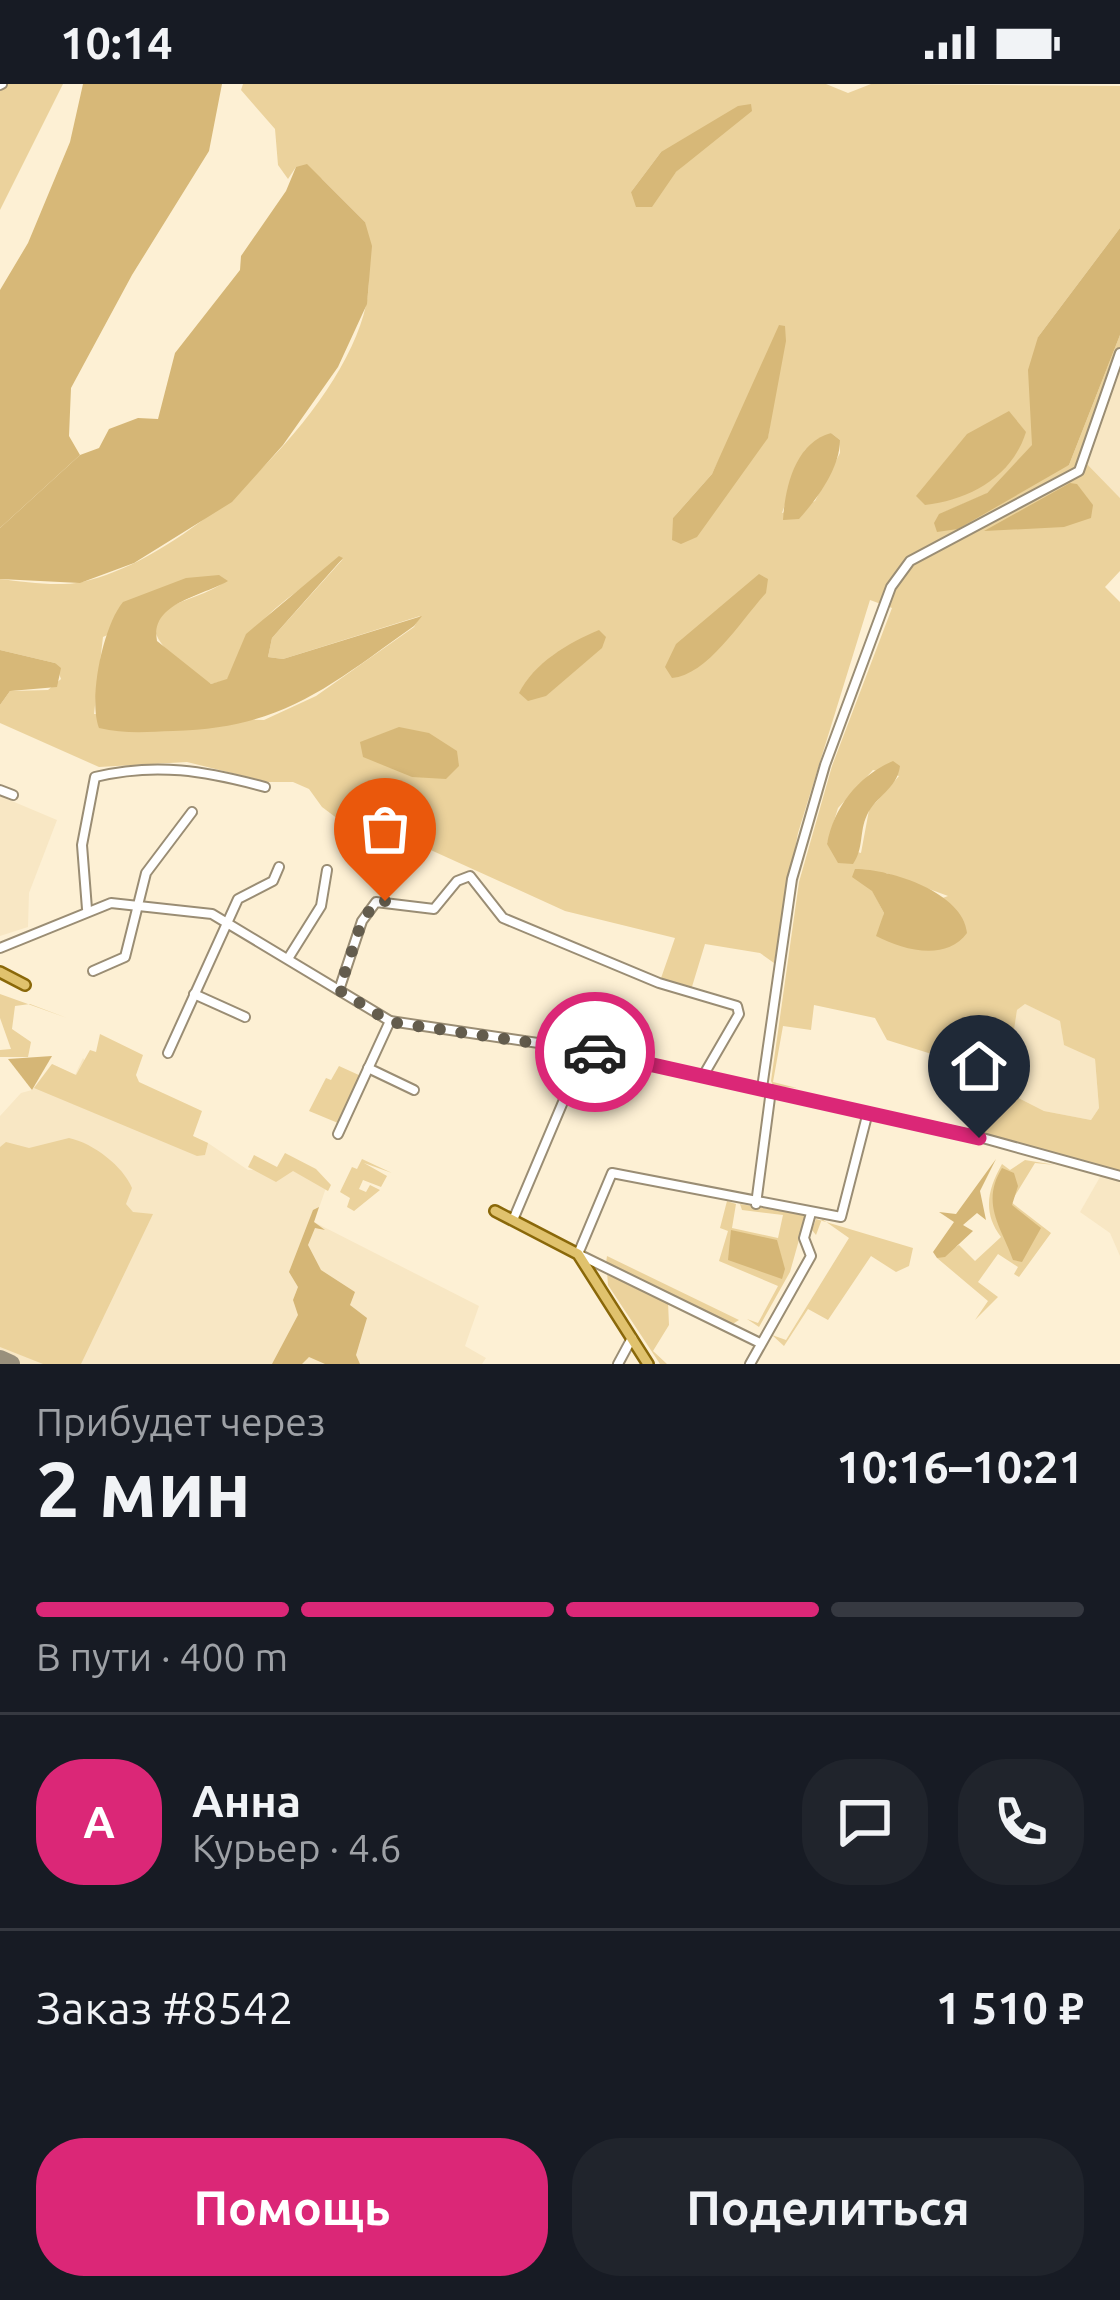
<!DOCTYPE html>
<html lang="ru">
<head>
<meta charset="utf-8">
<style>
  body { margin:0; font-family:Ubuntu,sans-serif; background:#20242c; color:#f1f3f6; height:100vh; display:flex; flex-direction:column; font-size:45px; white-space:nowrap }
  * { box-sizing:border-box; margin:0 }
  p { font-size:39px; color:#9ea1a6 }
  .icon { flex:none; width:66px; height:66px; fill:none; stroke:currentColor; stroke-width:2; stroke-linecap:round; stroke-linejoin:round }
  .map { position:relative; height:1280px; overflow:hidden }
  .sheet { display:flex; flex-direction:column; background:#171b24; flex:1 }
  .sheet>* { flex:none }
  .pin { position:absolute; display:grid; place-items:center; width:102px; height:102px; color:#fff; margin:-123px -51px; border-radius:50% 50% 50% 0; rotate:-45deg; box-shadow:0 0 12px #0007 }
  .pin .icon { rotate:45deg }
  .courier { position:absolute; display:grid; place-items:center; width:120px; height:120px; margin:-60px; border:9px solid #db2777; border-radius:50%; background:#fff; color:#222; box-shadow:0 3px 15px #0007 }
  .summary em { font-style:normal; font-weight:600 }
  .summary div { display:flex; flex-direction:column-reverse }
  .summary { display:flex; align-items:center; justify-content:space-between; height:204px; padding:0 36px }
  h1 { font-size:78px; font-weight:600; line-height:90px }
  .bar { display:grid; grid-template-columns:repeat(4,1fr); gap:18px 12px; align-content:center; height:144px; padding:0 36px }
  .bar i { height:15px; border-radius:9px; background:#363941 }
  .bar .active { background:#db2777 }
  .bar p { grid-column:span 4 }
  .line { display:flex; align-items:center; gap:30px; padding:0 36px; border-top:3px solid #363941 }
  .line div { flex:1 }
  .round { display:grid; place-items:center; flex:none; width:126px; height:126px; border-radius:48px; background:#20242c }
  .action { display:flex; gap:24px; margin-top:auto; padding:24px 36px }
  .action a { flex:1; height:138px; border-radius:48px; background:#db2777; color:#fff; font-size:48px; font-weight:600; line-height:138px; text-align:center }
  .action a+a { background:#20242c; color:#f1f3f6 }
  .status { display:flex; justify-content:space-between; align-items:center; height:84px; padding:0 60px; background:#171b24; direction:ltr }
  .status svg { height:33px; fill:currentColor }
  .map>svg:first-child { display:block }
  .built { fill:#f8e7c4 }
  .green { fill:#ebd29c; fill-rule:evenodd }
  .forest { fill:#d5b676 }
  .water { fill:#d7b878 }
  .lines { fill:none; stroke-linecap:round; stroke-linejoin:round }
  .taxiway { stroke:#99907c; stroke-width:18 }
  .minor-casing { stroke:#9a8d74; stroke-width:12 }
  .major-casing { stroke:#8a6809; stroke-width:14 }
  .minor { stroke:#fff; stroke-width:8 }
  .major { stroke:#e0c26d; stroke-width:9 }
  .done { stroke:#635c4d; stroke-width:12; stroke-dasharray:0 21.6 }
  .route { stroke:#db2777; stroke-width:15 }
</style>
</head>
<body>
<div class="status"><b>10:14</b><svg viewBox="0 0 49 12"><path d="M0 12V9h3v3zM5 12V6h3v6zM10 12V3h3v9zM15 12V0h3v12zM26 1h20v11H26zM47 4h2v5h-2z"/></svg></div>
<div class="map">
<svg width="1120" height="1280" viewBox="0 0 1120 1280">
  <rect width="100%" height="100%" fill="#fdf0d4"/>
  <!-- built -->
  <g class="built">
    <path d="M1120,272v142l-35,-36z"/>
    <path d="M0,712l57,24 -28,73 -1,34 -28,9z"/>
    <path d="M1025,920l35,16 4,24 31,15 4,49 -8,12 -47,-9 -39,-20 12,-81z"/>
    <path d="M83,974l35,45 90,40 40,27 44,-2 34,20 -12,34 165,84 -14,40 21,12 -4,6h-482v-248l21,-23 11,-3 20,-26 23,11z"/>
    <path d="M1120,1058v114l-10,-23 -30,-21z"/>
  </g>
  <!-- green -->
  <g class="green">
    <path d="M0,0h63l-63,126z"/>
    <path d="M243,0h583l22,9 23,-9 249,2v142l-82,109 -5,108 -47,49 -46,20 129,-49 51,-130v21l-35,106 35,36v73l-15,16 15,15v571l-137,-40 16,-74 -41,-14 -20,11 -51,-16 -12,-22 -61,-13 -3,25 -28,-4 -10,56 24,6 -24,-2 -2,-5 28,-199 33,-116 60,-158 -22,-8 -72,233 -24,130 -14,-10 -55,-9 -14,46 -31,-9 15,-43 -110,-27 -196,-89 -19,6 -28,-21 -13,-18 -16,-7h-25l-81,-20 -88,5 -99,-44v-18l10,-14 38,-1 13,-11 -6,-16 -55,-13v-71c25,3 57,8 82,3 107,-23 261,-171 284,-277 6,-25 0,-57 -1,-83l-43,-43 -26,-12 -8,12 -10,-14 -3,-36 -34,-39zM703,64l-27,24 -45,20 30,-40zM785,242l-17,111 -95,81 39,-44zM831,349l9,7v13l-25,48 -33,12 23,-63zM343,475l-71,79 -4,19 15,2 137,-43 -6,11 -98,69 -52,24 -170,-6 9,-77 123,-56c-17,13 -40,17 -60,28 -37,21 25,65 45,75l16,-4c30,-70 58,-78 116,-121zM873,686l26,6 -30,34 -8,43 -34,-9 11,-36zM886,789l62,23 -66,25 2,-8 -12,-23zM1025,920l35,17 4,24 31,14 4,49 -8,12 -47,-9 -39,-20 12,-81z"/>
    <path d="M0,910l67,24 -37,-14 -15,2 -3,23 19,13 -3,15h-28v-7l11,-1 -11,-31z"/>
    <path d="M100,950l43,21 -7,20 3,7 63,29 -9,25 15,7 -3,12 -8,1 -163,-68 18,-24 24,11 14,-25 6,2z"/>
    <path d="M339,982l22,10 -23,47 -29,-12 17,-33 5,2z"/>
    <path d="M69,1054c24,5 54,28 63,50l-6,16 7,8 20,2 -72,150h-38l-43,-17v-200l6,-5 23,6z"/>
    <path d="M285,1069l31,16 15,16 -3,6 -35,-20 -17,11 -28,-15 6,-12 23,12z"/>
    <path d="M362,1075l30,14 -28,-10 23,13 -6,11 -18,-7 -4,9 7,3 4,-7 10,5 -26,21 -7,-4 3,-9 -10,-6 12,-25 5,2z"/>
    <path d="M1025,1076l30,5 -20,-2 -24,39 40,31 -32,44 -5,-3 4,-7 -20,-13 -20,28 20,15 -23,23 13,-19 -51,-43 22,-13 16,16 26,-24c-19,-25 -13,-48 1,-73l8,6z"/>
    <path d="M727,1117l9,3 -4,24 46,10 5,-23 -41,-5 -2,-6 66,11 -16,57 -31,55 -12,-8 11,4 20,-37 -59,-25 9,-30 -8,-3z"/>
    <path d="M816,1135l97,29 -4,18 -13,6 -25,-16 -43,64 -20,-11 -24,37 -12,-11 14,5 63,-102 -27,-19 -6,16 -4,-5z"/>
    <path d="M607,1172l132,64 -8,5 -125,-62z"/>
    <path d="M607,1188l61,30 1,23 -16,26 14,13h-7l-52,-79z"/>
  </g>
  <!-- forest -->
  <g class="forest">
    <path d="M307,80l58,58 7,24 -5,58 -29,63 -55,78 -51,57 -98,61 -54,20 -80,-4v-51l80,-73 19,-7 10,-19 29,-11 20,1 17,-66 65,-83 1,-14 45,-65 10,-24z"/>
    <path d="M1120,144v107l-51,130 -111,64 -21,3 -3,-9 5,-9 48,-21 45,-48 -4,-75 10,-33z"/>
    <path d="M1070,399l7,1 16,21 -2,13 -27,9 -80,4z"/>
    <path d="M52,972l-20,34 -24,-31z"/>
    <path d="M996,1075l-16,32 6,29 -9,-7 -14,12 10,6 -28,26 -8,1 -4,-6 21,-30 -15,-10 17,2z"/>
    <path d="M1002,1084l12,5 4,13 -6,19 29,23 -19,34 -9,-2c-11,-32 -33,-56 -11,-92z"/>
    <path d="M319,1123l-5,15 11,8 -10,-2 -7,17 13,25 34,22 -5,13 17,13 -11,37 4,9h-35l-16,-7 -7,7h-30l26,-49 -5,-15 5,-13 -9,-15 24,-62z"/>
    <path d="M731,1146l46,10 8,29 -3,10 -54,-19z"/>
  </g>
  <!-- water -->
  <g class="water">
    <path d="M83,0h139l-13,67 -77,124 -61,113 -2,48 11,19 -80,73v-238l28,-47 42,-101z"/>
    <path d="M751,20l1,7 -76,61 -24,35h-16l-5,-15 30,-40 77,-46z"/>
    <path d="M779,241l6,1 1,15 -18,97 -71,99 -16,7 -9,-4 1,-22 39,-44z"/>
    <path d="M1009,327l17,21c-14,45 -57,68 -101,73l-9,-9 51,-62z"/>
    <path d="M831,349l9,7c0,28 -23,59 -41,79l-16,1c2,-33 12,-77 48,-87z"/>
    <path d="M339,472l4,2 -71,80 -4,19 15,2 139,-43 -8,10c-86,61 -131,102 -241,105 -26,1 -49,3 -74,-3 -11,-29 4,-102 24,-126l63,-24 33,-3 9,6c-28,16 -78,22 -71,60l54,43 16,-5 19,-45z"/>
    <path d="M759,490l9,5 -2,14c-24,26 -58,82 -94,85l-7,-11 11,-23z"/>
    <path d="M599,546l7,7 -4,11 -56,48 -18,5 -9,-8c15,-30 49,-50 80,-63z"/>
    <path d="M0,566l55,13 6,5 -4,19 -47,4 -10,14z"/>
    <path d="M399,643l30,6 28,18 2,15 -13,13 -34,-2 -49,-20 -3,-15z"/>
    <path d="M893,677l7,5c-3,23 -24,30 -33,49 -8,17 -3,33 -14,49l-15,-1 -11,-19c7,-37 31,-68 66,-83z"/>
    <path d="M855,785c36,0 109,24 112,64 -21,29 -64,17 -91,3l8,-23 -12,-22 -20,-14z"/>
  </g>
  <g class="lines">
    <!-- taxiway -->
    <path class="taxiway" d="M0,1275l11,5"/>
    <defs>
      <g id="minor">
        <path d="M0,1l2,-1"/>
        <path d="M0,706l13,5"/>
        <path d="M87,825l-5,-64 13,-68c61,-15 111,-6 170,10"/>
        <path d="M0,864l111,-45 101,11 178,107 195,29 394,87 141,39"/>
        <path d="M289,873l32,-51 6,-36"/>
        <path d="M93,887l32,-14 21,-84 46,-61"/>
        <path d="M339,906l23,-69 14,-19 58,7 23,-28 13,-5 33,42 156,65 78,23 2,8 -36,62"/>
        <path d="M194,910l51,23"/>
        <path d="M168,969l70,-154 35,-18 6,-14"/>
        <path d="M368,984l46,22"/>
        <path d="M762,1004l30,-209 33,-114 66,-178 19,-26 169,-90 41,-118"/>
        <path d="M338,1050l52,-113"/>
        <path d="M756,1120l15,-114"/>
        <path d="M513,1136l72,-170"/>
        <path d="M760,1259l-182,-89 34,-81 229,44 27,-105"/>
        <path d="M618,1280l14,-26"/>
        <path d="M750,1280l61,-108 -7,-18 7,-25"/>
      </g>
      <g id="major">
        <path d="M0,888l25,13"/>
        <path d="M495,1127l83,43 70,110"/>
      </g>
    </defs>
    <!-- minor casing -->
    <use href="#minor" class="minor-casing"/>
    <!-- major casing -->
    <use href="#major" class="major-casing"/>
    <!-- minor -->
    <use href="#minor" class="minor"/>
    <!-- major -->
    <use href="#major" class="major"/>
  </g>
  <g class="lines">
    <!-- done -->
    <path class="done" d="M385,817l-9,1 -14,19 -23,69 51,32 205,30"/>
    <!-- route -->
    <path class="route" d="M595,968l384,86"/>
  </g>
</svg>
<div class="pin" style="left:385px;top:817px;background:#ea580c"><svg class="icon" aria-label="bag" viewBox="0 0 24 24"><path d="M5 8h14l-1 12H6zM9 8a3 3 0 0 1 6 0"/></svg></div>
<div class="pin" style="left:979px;top:1054px;background:#1f2937"><svg class="icon" aria-label="home" viewBox="0 0 24 24"><path d="M3 11l9-7 9 7M6 9v11h12V9"/></svg></div>
<div class="courier" style="left:595px;top:968px"><svg class="icon" aria-label="car" viewBox="0 0 24 24"><path d="M5 17H2v-5l4-1 3-4h7l3 4 3 1v5h-3M9 17h6M6 11h13"/><circle cx="7" cy="17" r="2"/><circle cx="17" cy="17" r="2"/></svg></div>
</div>
<section class="sheet">
<div class="summary"><div><h1>2 мин</h1><p>Прибудет через</p></div><em>10:16–10:21</em></div>
<div class="bar"><i class="active"></i><i class="active"></i><i class="active"></i><i></i><p>В пути · 400 m</p></div>
<div class="line" style="height:216px"><b class="round" style="background:#db2777;color:#fff">А</b><div><b>Анна</b><p>Курьер · 4.6</p></div><a class="round"><svg class="icon" aria-label="chat" viewBox="0 0 24 24"><path d="M4 5h16v11H9l-5 4z"/></svg></a><a class="round"><svg class="icon" aria-label="phone" viewBox="0 0 24 24"><path d="M5 4h4l2 5-3 2q2 4 5 5l2-3 5 2v4C11 20 4 13 5 4z"/></svg></a></div>
<div class="line" style="height:156px"><div>Заказ #8542</div><b>1 510 ₽</b></div>
<div class="action"><a>Помощь</a><a>Поделиться</a></div>
</section>
</body>
</html>
